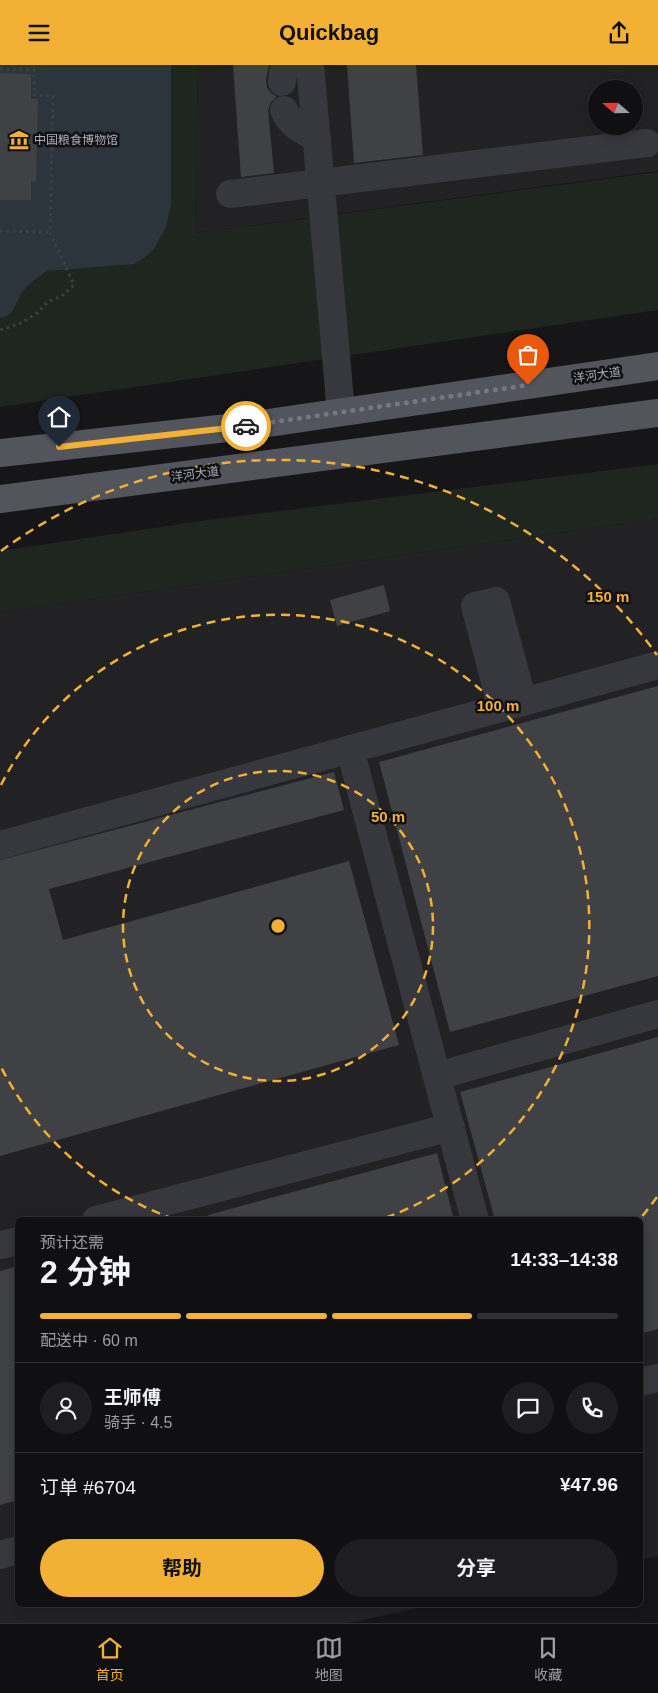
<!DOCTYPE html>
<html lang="zh">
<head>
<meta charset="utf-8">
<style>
  body { margin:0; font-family:Arial,"Noto Sans SC",sans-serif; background:#1e1e20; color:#f1f3f6; height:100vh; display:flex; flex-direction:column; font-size:19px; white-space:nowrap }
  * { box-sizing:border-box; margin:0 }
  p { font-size:16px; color:#9c9d9f }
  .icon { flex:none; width:28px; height:28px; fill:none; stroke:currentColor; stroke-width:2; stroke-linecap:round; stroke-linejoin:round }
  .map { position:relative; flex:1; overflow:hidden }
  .side { position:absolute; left:15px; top:1152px; width:628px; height:390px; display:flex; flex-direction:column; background:#101012; border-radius:8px; box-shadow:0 2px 12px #0003,0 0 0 1px #303032 }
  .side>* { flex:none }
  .needle { width:32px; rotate:290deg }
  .controls { position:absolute; left:588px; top:15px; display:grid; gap:10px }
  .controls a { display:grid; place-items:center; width:55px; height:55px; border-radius:50%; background:#101012; box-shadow:0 2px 12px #0003,0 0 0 1px #303032; font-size:25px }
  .pin { position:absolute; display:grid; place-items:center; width:42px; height:42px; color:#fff; margin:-51px -21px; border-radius:50% 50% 50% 0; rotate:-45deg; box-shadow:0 0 5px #0007 }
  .pin .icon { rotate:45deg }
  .courier { position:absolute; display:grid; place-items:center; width:50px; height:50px; margin:-25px; border:4px solid #f2b134; border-radius:50%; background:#fff; color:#222; box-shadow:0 1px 6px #0007 }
  .overview em { font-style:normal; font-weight:700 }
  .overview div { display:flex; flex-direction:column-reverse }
  .overview { display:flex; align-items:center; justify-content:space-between; height:85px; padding:0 25px }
  h1 { font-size:32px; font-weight:700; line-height:38px }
  .bar { display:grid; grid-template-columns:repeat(4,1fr); gap:8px 5px; align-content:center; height:60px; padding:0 25px }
  .bar i { height:6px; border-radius:4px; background:#303032 }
  .bar .current { background:#f2b134 }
  .bar p { grid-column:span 4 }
  .line { display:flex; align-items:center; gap:12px; padding:0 25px; border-top:1px solid #303032 }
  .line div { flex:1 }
  .round { display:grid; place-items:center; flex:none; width:52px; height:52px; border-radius:26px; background:#1e1e20 }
  .primary-button { display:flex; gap:10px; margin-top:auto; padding:10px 25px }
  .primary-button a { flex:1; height:58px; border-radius:30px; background:#f2b134; color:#111; font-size:20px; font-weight:700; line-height:58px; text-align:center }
  .primary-button a+a { background:#1e1e20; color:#f1f3f6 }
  header { display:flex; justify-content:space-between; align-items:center; height:65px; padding:0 25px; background:#f2b134; color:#111; font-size:22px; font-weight:700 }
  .tabs { display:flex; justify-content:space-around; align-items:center; height:70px; border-top:1px solid #303032; background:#101012; font-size:14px; color:#9c9d9f }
  .tabs a { display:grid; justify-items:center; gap:2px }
  .tabs .current { color:#f2b134 }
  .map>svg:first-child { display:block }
  .built { fill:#222225; fill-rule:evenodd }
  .green { fill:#1e261f }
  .water { fill:#2c353c }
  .building { fill:#404145 }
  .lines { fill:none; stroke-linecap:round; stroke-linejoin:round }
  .path { stroke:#3d3f44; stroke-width:3; stroke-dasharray:2.5 4; stroke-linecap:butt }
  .minor { stroke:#37383d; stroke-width:28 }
  .major { stroke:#53555c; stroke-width:28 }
  .done { stroke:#757880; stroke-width:5; stroke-dasharray:0 9 }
  .route { stroke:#f2b134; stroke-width:6 }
  .ring { fill:none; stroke:#f2b134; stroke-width:2.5; stroke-dasharray:9 6 }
  .labels { text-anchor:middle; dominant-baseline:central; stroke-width:5; stroke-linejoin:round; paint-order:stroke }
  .poi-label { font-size:12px; fill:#a8adb8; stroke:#111113; text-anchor:start }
  .street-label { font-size:12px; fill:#a8adb8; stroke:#111113 }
  .centre { fill:#f2b134; stroke:#111113; stroke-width:2.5 }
  .ring-label { font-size:15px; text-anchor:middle; font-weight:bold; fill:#f2b134; stroke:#111113; stroke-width:5; stroke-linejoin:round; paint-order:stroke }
</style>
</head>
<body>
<header><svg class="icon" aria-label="menu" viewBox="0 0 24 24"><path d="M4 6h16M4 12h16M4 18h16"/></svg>Quickbag<svg class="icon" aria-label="share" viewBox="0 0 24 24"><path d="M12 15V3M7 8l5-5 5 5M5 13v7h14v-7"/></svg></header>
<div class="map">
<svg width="658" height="1558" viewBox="0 0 658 1558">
  <rect width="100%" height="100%" fill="#161618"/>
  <!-- built -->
  <g class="built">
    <path d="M198,0h460v106l-463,62zM596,24h38v37h-38z"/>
    <path d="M658,454v1037l-18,4v-340h-622v385h414l-83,18h-349v-1011z"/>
  </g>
  <!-- green -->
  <g class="green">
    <path d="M0,0h198l-3,168 463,-61v138l-658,97z"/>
    <path d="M658,399v55l-658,93v-61l207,-31z"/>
  </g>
  <!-- water -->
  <path class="water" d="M0,0h171v138l-5,24 -12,22 -10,9 -10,6 -87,7c-9,6 -19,13 -25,21 -7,11 -7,24 -22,26z"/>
  <!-- building -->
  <g class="building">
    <path d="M233,0h36l-3,15 1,8 5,6 5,2 -6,6 -3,8 6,63 -33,4z"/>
    <path d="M347,0h69l7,90 -69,8z"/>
    <path d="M0,8l31,1v25h7l-2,83 -5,-1v19h-31z"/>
    <path d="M384,520l6,26 -53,15 -7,-26z"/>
    <path d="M658,621v290l-208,56 -71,-270z"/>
    <path d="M334,707l10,38 -295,79 14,51 286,-79 50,184 -399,111v-296z"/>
    <path d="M658,972v292l-18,5v-114h-145l-35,-128z"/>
    <path d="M437,1088l17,67h-245l-1,-5z"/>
    <path d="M18,1201v234l-18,5v-234z"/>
  </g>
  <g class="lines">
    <!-- path -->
    <g class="path">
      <path d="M0,4l34,1v25l19,1 -3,136 24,53 -12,11 -13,5 -13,13 -17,10 -19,6"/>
      <path d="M0,166l50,1"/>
    </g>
    <!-- minor -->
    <g class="minor">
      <path d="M310,0l31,347"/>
      <path d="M282,17l1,-8 3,-9"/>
      <path d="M284,45c6,15 20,21 33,28"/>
      <path d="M230,129l417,-51"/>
      <path d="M502,643l-27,-102 21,-5 27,101"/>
      <path d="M350,684l125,471"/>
      <path d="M0,780l658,-180"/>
      <path d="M437,1011l221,-62"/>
      <path d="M96,1155l355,-93"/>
      <path d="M0,1180l18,-4"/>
      <path d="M640,1317l18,-4"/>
      <path d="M0,1490l18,-5"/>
    </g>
    <!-- major -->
    <g class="major">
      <path d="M0,388l255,-28 403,-59"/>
      <path d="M0,434l658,-86"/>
    </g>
  </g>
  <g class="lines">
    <!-- done -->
    <path class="done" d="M246,361l282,-41"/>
    <!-- route -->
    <path class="route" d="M59,382l187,-21"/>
  </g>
  <!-- distance rings -->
  <g class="ring">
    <circle cx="278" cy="861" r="155"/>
    <path d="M174 1154A311 311 0 0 1 1 1002M1 720A311 311 0 1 1 382 1154"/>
    <path d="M657 1132A466 466 0 0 1 640 1154M1 486A466 466 0 0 1 657 590"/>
  </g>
  <!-- icons -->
  <defs>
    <symbol id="museum-bare" viewBox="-9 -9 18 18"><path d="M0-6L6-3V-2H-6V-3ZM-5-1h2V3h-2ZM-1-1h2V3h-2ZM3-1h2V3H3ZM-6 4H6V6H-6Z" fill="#f2b134" stroke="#111113" stroke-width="2.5" paint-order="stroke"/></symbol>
  </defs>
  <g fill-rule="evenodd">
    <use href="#museum-bare" x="5" y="61" width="28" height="28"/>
  </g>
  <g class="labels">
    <!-- poi labels -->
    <g class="poi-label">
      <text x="34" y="75">中国粮食博物馆</text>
    </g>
    <!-- street labels -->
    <g class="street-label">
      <text transform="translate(597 310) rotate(-8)">洋河大道</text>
      <text transform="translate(195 409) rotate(-7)">洋河大道</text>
    </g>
  </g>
  <circle cx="278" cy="861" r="8" class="centre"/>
  <g class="ring-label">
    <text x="608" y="537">150 m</text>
    <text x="498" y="646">100 m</text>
    <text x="388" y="757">50 m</text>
  </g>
</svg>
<div class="controls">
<a><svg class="needle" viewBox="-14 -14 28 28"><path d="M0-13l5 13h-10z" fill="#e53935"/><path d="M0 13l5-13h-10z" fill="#9c9d9f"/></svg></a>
</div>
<div class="pin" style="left:528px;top:320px;background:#ea580c"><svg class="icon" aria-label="bag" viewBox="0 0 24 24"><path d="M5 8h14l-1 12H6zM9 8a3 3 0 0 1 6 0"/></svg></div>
<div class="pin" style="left:59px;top:382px;background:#1f2937"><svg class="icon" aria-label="home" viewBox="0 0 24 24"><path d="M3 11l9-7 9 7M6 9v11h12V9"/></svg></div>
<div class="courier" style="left:246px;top:361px"><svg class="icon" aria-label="car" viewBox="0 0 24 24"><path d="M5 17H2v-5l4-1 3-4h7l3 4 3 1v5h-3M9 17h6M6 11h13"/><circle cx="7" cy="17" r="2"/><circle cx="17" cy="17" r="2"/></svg></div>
<section class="side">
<div class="overview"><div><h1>2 分钟</h1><p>预计还需</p></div><em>14:33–14:38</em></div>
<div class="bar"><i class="current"></i><i class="current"></i><i class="current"></i><i></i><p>配送中 · 60 m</p></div>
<div class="line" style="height:90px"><a class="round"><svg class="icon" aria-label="person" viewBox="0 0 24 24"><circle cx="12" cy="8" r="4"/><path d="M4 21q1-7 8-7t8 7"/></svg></a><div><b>王师傅</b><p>骑手 · 4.5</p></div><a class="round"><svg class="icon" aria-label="chat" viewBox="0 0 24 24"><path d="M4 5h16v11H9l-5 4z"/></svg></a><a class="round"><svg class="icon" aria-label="phone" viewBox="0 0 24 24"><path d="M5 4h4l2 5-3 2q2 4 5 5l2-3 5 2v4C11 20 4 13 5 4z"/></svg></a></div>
<div class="line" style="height:65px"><div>订单 #6704</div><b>¥47.96</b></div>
<div class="primary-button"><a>帮助</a><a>分享</a></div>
</section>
</div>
<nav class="tabs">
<a class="current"><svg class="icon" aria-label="home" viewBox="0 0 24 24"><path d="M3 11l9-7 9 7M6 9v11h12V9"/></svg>首页</a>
<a><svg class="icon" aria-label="map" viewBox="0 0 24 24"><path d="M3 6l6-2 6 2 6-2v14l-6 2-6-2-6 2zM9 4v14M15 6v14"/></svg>地图</a>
<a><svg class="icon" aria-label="saved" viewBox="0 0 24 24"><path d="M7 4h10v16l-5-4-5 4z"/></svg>收藏</a>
</nav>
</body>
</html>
